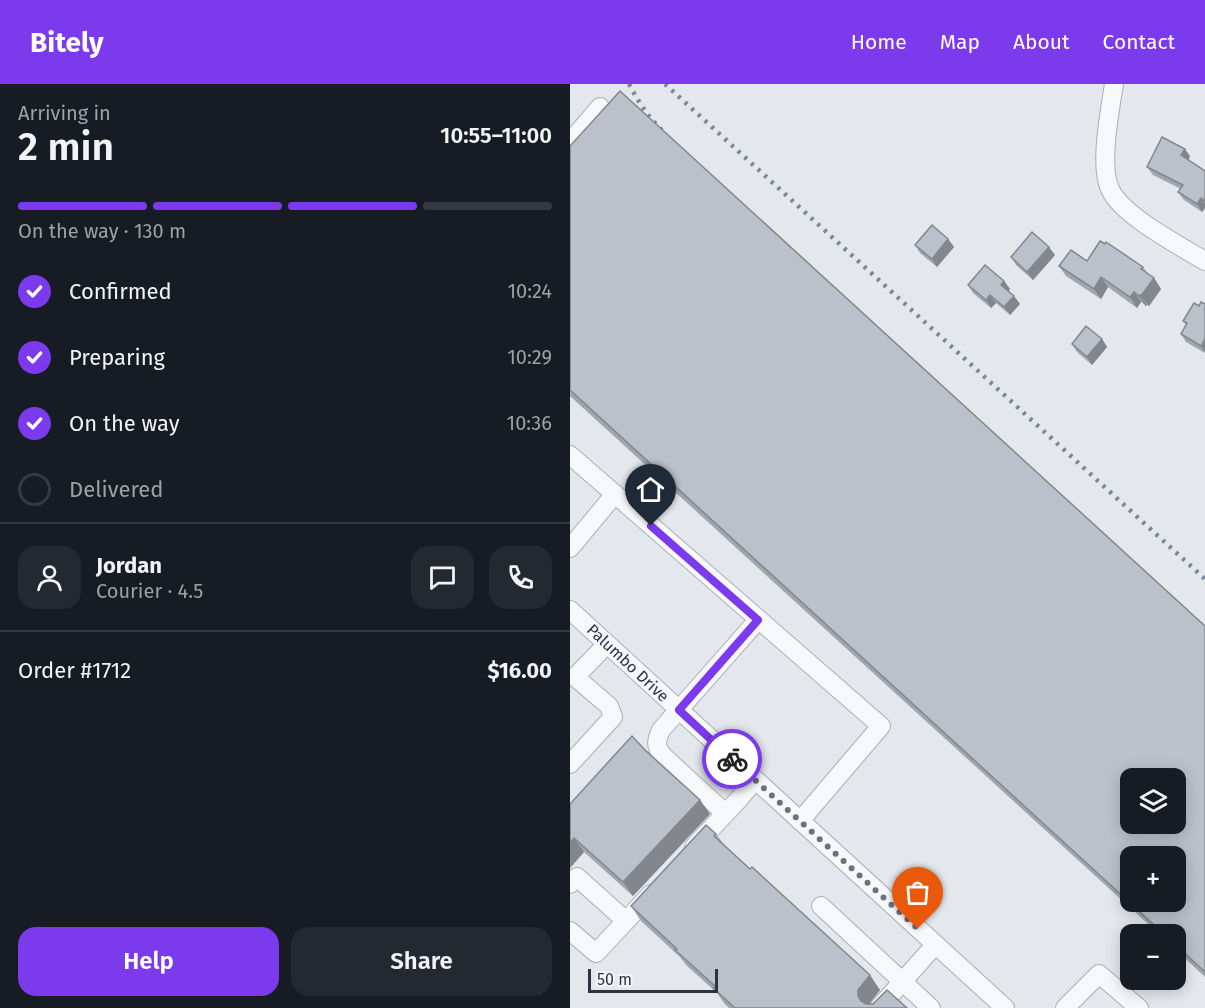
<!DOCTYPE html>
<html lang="en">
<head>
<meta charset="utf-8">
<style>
  body { margin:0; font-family:"Fira Sans",sans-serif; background:#242831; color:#f1f3f6; height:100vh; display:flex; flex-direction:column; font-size:22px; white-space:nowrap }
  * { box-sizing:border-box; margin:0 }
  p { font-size:20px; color:#9ea1a6 }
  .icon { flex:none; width:33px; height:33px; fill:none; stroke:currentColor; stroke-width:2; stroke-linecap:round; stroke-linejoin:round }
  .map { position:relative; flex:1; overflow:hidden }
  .details { display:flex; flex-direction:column; background:#171b24; width:570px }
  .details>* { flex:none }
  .buttons { position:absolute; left:550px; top:684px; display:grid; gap:12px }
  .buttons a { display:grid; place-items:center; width:66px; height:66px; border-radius:12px; background:#171b24; box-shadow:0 3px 15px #0003; font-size:30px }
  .scale { position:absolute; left:18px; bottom:15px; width:130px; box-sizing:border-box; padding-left:6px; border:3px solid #2b3445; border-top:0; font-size:16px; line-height:21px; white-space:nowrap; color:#2b3445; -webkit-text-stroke:4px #f4f6f9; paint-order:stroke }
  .pin { position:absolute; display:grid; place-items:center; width:51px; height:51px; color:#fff; margin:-62px -26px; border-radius:50% 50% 50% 0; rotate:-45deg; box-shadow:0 0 6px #0007 }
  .pin .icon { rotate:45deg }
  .courier { position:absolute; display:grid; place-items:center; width:60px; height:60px; margin:-30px; border:4px solid #7c3aed; border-radius:50%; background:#fff; color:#222; box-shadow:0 2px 8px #0007 }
  .head em { font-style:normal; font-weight:600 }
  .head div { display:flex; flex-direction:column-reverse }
  .head { display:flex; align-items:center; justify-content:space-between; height:102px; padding:0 18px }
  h1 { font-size:39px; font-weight:600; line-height:45px }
  .bar { display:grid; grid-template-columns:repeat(4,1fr); gap:9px 6px; align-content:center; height:72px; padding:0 18px }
  .bar i { height:8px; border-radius:4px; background:#363941 }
  .bar .selected { background:#7c3aed }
  .bar p { grid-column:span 4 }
  .line { display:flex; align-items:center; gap:15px; padding:0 18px; border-top:2px solid #363941 }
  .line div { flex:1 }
  .round { display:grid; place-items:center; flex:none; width:63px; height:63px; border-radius:18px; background:#242831 }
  ol { padding:0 18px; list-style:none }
  li { display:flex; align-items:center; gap:18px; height:66px }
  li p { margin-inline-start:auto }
  li .icon { padding:6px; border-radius:50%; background:#7c3aed; color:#fff; stroke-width:4 }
  li:last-child { color:#9ea1a6 }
  li i { width:33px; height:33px; border:3px solid #363941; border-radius:50% }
  .button { display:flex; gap:12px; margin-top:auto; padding:12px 18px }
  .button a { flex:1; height:69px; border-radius:18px; background:#7c3aed; color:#fff; font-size:24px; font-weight:600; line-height:69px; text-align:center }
  .button a+a { background:#242831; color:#f1f3f6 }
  header { display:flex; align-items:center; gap:36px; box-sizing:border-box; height:84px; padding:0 30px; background:#7c3aed; color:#fff }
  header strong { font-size:28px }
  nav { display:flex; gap:33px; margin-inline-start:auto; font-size:21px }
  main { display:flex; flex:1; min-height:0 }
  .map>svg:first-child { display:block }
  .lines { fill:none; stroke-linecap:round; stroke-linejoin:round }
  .minor-casing { stroke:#a9aeb7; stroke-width:20 }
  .minor { stroke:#f7f8fa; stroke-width:18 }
  .rail { stroke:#7d8696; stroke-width:4.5; stroke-dasharray:3 6; stroke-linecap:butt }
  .wall { fill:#a1a5ae }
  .shaded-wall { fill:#83868d }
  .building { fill:#bbc0ca; stroke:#83868d; stroke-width:1.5; fill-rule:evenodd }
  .done { stroke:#6c737f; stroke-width:6; stroke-dasharray:0 10.8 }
  .route { stroke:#7c3aed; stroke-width:8 }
  .labels { text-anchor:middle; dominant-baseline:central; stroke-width:5; stroke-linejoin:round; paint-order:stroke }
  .street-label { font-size:16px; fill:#2b3445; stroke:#f4f6f9 }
</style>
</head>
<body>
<header>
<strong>Bitely</strong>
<nav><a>Home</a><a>Map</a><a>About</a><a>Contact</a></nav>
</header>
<main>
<section class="details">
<div class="head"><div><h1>2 min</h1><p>Arriving in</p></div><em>10:55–11:00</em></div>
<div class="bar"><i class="selected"></i><i class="selected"></i><i class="selected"></i><i></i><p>On the way · 130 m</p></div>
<ol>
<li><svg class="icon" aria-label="check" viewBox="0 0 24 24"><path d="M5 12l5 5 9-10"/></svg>Confirmed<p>10:24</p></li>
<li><svg class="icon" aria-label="check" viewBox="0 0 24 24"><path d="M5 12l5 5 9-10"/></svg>Preparing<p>10:29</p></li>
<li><svg class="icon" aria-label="check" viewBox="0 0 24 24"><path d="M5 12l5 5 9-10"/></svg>On the way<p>10:36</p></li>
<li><i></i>Delivered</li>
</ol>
<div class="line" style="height:108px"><a class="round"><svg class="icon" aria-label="person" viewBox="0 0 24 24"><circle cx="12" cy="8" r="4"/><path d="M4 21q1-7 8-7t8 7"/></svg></a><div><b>Jordan</b><p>Courier · 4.5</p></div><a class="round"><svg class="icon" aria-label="chat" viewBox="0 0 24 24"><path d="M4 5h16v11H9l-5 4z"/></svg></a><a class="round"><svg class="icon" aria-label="phone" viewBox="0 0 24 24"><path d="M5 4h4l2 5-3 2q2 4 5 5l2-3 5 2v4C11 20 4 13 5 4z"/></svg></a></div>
<div class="line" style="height:78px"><div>Order #1712</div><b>$16.00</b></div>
<div class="button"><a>Help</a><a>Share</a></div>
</section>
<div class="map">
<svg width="635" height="924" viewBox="0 0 635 924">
  <rect width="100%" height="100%" fill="#e4e7ec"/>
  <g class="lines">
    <defs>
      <g id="minor">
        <path d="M544,0c-4,26 -15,82 -4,105 11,26 70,57 95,72"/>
        <path d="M0,58l30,-35"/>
        <path d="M0,371l311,271 -81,95"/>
        <path d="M0,464l45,-54"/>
        <path d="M0,526l435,398"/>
        <path d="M0,680l43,-47 -4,-11 -34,-29 32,-33"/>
        <path d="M155,729l-62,-57c-8,-10 -7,-15 -2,-26l97,-110"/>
        <path d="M124,763l45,-48 16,-19"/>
        <path d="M0,800l7,-7 49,44"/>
        <path d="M251,822l110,102"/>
        <path d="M0,847l26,22 55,-59"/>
        <path d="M309,924l56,-63"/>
        <path d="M495,924l34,-34 40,34"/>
      </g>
    </defs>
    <!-- minor casing -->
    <use href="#minor" class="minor-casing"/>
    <!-- minor -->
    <use href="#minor" class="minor"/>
    <!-- rail -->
    <g class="rail">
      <path d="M59,0c10,19 21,36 37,50"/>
      <path d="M95,0l540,495"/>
    </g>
  </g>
  <!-- wall -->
  <g class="wall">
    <path d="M0,62l635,480v351l-29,-27v-16h-17l-589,-538z"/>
    <path d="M620,72l-2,4 17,11v37l-3,4 -18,-12 -6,-8 3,-3 -28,-14 -6,-8z"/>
    <path d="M378,155l6,8 -17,20 -17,-14 -5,-8z"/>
    <path d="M485,171l-22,25 -17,-15 -5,-8z"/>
    <path d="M517,177l56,6 6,8 5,3 7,11 -12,17 -2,-1 -1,1 -5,-4 -4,6 -29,-21 -7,12 -35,-23 -7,-10z"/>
    <path d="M434,197l6,8 -2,2 12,13 -10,11 -14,-12 -5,5 -18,-15 -5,-8z"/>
    <path d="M635,220v49l-19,-11 -5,-8 5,-9 -3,-4 16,-15z"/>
    <path d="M532,255l5,8 -15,18 -15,-13 -5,-8z"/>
    <path d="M75,666l55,50 10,14 -77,82 -49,-44 -14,16v-64z"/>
    <path d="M146,750l9,12 155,144 -11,14 38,4h-178l-5,-5 -7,-10 -31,-28 -6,-8 -39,-36 -10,-15z"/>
  </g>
  <!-- shaded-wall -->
  <g class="shaded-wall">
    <path d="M615,65l5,7 -3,7 -6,-8z"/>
    <path d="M631,114l4,6v4l-3,4 -5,-8z"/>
    <path d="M378,155l6,8 -17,20 -5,-8z"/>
    <path d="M479,163l6,8 -22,25 -6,-8z"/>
    <path d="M531,193l7,10 -7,12 -7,-10z"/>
    <path d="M584,194l7,11 -12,17 -8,-10z"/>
    <path d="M434,197l6,8 -3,4 -6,-8z"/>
    <path d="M564,208l7,10 -4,6 -7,-11z"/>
    <path d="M420,211l6,8 -5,5 -5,-8z"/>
    <path d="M570,211l7,10 -1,1 -7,-10z"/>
    <path d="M444,212l6,8 -10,11 -6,-8z"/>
    <path d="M532,255l5,8 -15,18 -5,-8z"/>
    <path d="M635,255v13l-4,-6z"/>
    <path d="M130,716l10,14 -77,82 -10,-14z"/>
    <path d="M4,754l10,14 -14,16v-25z"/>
    <path d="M300,891l10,15 -14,18 -8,-12v-6z"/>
  </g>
  <!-- building -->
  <g class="building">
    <path d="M50,7l585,535v346l-29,-27v-11h-12l-594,-544v-244zM561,694h45v46h-45zM561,772h45v46h-45z"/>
    <path d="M592,53l23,12 -4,6 24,16v30l-4,-3 -4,6 -19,-12 5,-7 -36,-18z"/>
    <path d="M362,141l16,14 -16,20 -17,-14z"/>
    <path d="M462,148l17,15 -22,25 -16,-15z"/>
    <path d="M530,157l5,3 1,-2 37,25 -2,2 13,9 -13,18 -1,-1 -1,1 -5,-4 -4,5 -29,-20 -7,12 -35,-23 12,-16 16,11z"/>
    <path d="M415,181l19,16 -3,4 13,11 -10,11 -14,-12 -4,5 -18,-15z"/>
    <path d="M631,218l4,2v35l-4,7 -20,-12 6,-11 -4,-2 11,-18 5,3z"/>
    <path d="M516,242l16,13 -15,18 -15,-13z"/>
    <path d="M62,652l13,14 55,50 -77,82 -49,-44 -4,5v-39z"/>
    <path d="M136,741l10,9 -2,2 36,33 2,-2 118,108 -12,15v6l3,5 5,3h7l14,-14 20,18h-172l-22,-20 2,-2 -40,-36 2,-1 -46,-43z"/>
  </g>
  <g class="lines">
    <!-- done -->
    <path class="done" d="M162,675l186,170"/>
    <!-- route -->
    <path class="route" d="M81,442l107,94 -79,90 53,49"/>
  </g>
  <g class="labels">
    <!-- street labels -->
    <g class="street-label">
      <text transform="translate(58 579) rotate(43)">Palumbo Drive</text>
    </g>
  </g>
</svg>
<div class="buttons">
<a><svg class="icon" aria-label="layers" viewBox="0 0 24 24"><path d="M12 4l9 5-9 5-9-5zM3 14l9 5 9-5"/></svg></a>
<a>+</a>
<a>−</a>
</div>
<div class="scale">50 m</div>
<div class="pin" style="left:348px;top:845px;background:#ea580c"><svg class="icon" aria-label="bag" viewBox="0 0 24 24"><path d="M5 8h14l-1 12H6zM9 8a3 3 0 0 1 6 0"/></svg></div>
<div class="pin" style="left:81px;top:442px;background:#1f2937"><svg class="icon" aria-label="home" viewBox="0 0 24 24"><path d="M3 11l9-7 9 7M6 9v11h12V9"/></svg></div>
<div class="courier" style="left:162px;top:675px"><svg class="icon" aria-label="bike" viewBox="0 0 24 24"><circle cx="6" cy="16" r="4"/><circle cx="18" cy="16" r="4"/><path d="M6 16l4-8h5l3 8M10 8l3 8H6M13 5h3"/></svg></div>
</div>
</main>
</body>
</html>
